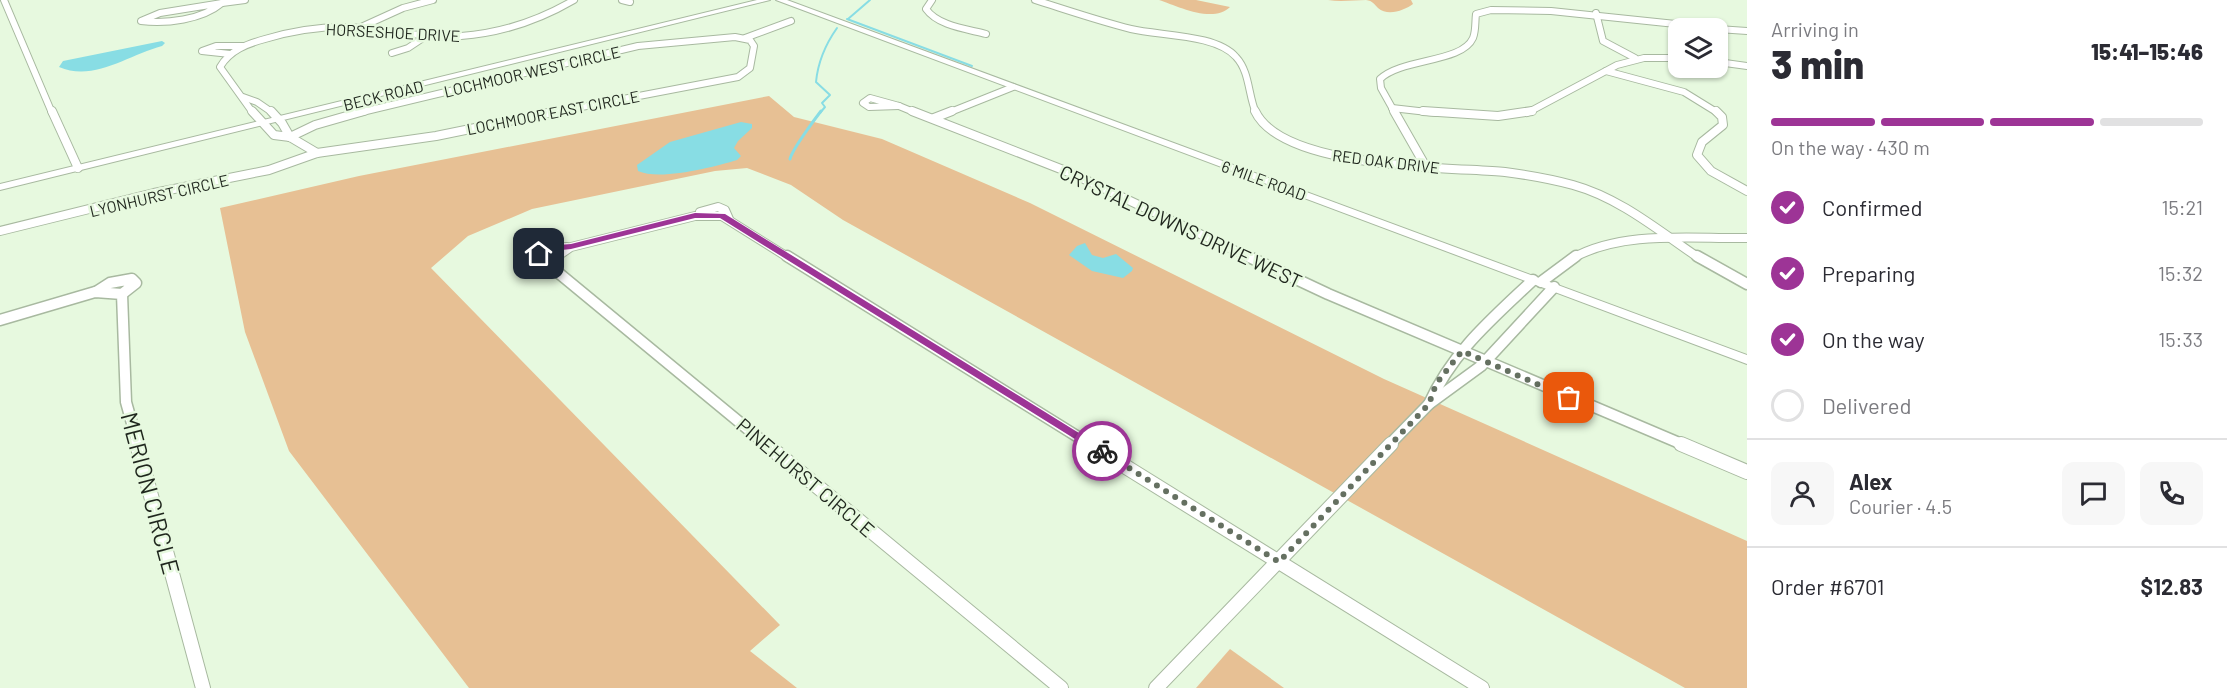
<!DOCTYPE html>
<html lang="en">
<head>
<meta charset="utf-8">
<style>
  body { margin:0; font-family:Barlow,sans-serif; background:#f7f7f7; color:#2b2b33; height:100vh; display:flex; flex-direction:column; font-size:22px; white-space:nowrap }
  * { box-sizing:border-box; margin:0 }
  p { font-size:20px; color:#7c7c81 }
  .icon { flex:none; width:33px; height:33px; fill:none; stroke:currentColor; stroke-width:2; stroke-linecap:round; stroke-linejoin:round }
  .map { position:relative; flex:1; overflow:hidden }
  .side { display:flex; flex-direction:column; background:#fff; width:480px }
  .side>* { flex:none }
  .controls { position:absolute; left:1668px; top:18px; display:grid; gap:12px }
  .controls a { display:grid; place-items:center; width:60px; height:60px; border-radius:12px; background:#fff; box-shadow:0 2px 4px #0004; font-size:30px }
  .pin { position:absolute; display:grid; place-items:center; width:51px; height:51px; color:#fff; margin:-26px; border-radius:12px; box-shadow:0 3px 9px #0006 }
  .courier { position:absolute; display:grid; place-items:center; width:60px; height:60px; margin:-30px; border:4px solid #9d3496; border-radius:50%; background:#fff; color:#222; box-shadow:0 2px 8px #0007 }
  .summary em { font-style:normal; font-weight:800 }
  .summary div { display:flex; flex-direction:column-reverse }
  .summary { display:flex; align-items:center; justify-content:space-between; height:102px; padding:0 24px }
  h1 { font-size:39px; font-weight:800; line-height:45px }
  .bar { display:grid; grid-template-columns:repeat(4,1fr); gap:9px 6px; align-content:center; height:72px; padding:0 24px }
  .bar i { height:8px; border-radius:4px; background:#e1e1e2 }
  .bar .current { background:#9d3496 }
  .bar p { grid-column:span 4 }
  .line { display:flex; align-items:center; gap:15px; padding:0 24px; border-top:2px solid #e1e1e2 }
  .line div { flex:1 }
  .round { display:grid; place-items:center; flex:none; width:63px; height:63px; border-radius:12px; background:#f7f7f7 }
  ol { padding:0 24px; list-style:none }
  li { display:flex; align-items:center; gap:18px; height:66px }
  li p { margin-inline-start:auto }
  li .icon { padding:6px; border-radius:50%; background:#9d3496; color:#fff; stroke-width:4 }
  li:last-child { color:#7c7c81 }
  li i { width:33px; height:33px; border:3px solid #e1e1e2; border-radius:50% }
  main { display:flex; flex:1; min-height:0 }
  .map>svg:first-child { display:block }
  .green { fill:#e7c094 }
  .water { fill:#88dde4 }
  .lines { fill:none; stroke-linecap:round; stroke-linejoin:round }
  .stream-far1 { stroke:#88dde4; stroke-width:2 }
  .stream { stroke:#88dde4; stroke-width:3 }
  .street-far3-casing { stroke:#a8b9a0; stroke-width:8 }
  .street-far2-casing { stroke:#a8b9a0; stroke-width:10 }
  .street-far1-casing { stroke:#a8b9a0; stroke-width:13 }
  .street-casing { stroke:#a8b9a0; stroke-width:16 }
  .secondary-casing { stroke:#a8b9a0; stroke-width:2 }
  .street-far3 { stroke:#fff; stroke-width:6 }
  .street-far2 { stroke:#fff; stroke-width:8 }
  .street-far1 { stroke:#fff; stroke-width:10 }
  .street { stroke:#fff; stroke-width:14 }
  .secondary { fill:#fff; fill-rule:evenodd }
  .route { fill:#9d3496 }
  .done { stroke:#657061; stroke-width:6; stroke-dasharray:0 10.8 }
  .labels { text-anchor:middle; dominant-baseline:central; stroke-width:5; stroke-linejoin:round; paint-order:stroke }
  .far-street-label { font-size:16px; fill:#1f261d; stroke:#e7f9df }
  .street-label { font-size:20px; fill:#1f261d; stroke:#e7f9df }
  .near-street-label { font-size:24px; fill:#1f261d; stroke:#e7f9df }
</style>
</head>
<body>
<main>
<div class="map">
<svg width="1747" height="688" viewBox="0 0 1747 688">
  <rect width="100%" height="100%" fill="#e7f9df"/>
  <!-- green -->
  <g class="green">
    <path d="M1159,0h37l34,7c-17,17 -53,-1 -71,-7z"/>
    <path d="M1328,0h83l2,4c-8,6 -25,13 -35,4 -4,-4 -5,-7 -12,-8 -12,0 -25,2 -38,0z"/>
    <path d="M769,96l25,21 88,22 148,64 354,176 363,162v147h-62l-842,-468 -52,-35 -44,-17 -32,3 -183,38 -64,27 -37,32 349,357 -30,26 47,37h-328l-180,-237 -44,-119 -25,-124 139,-32z"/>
    <path d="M1230,649l54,39h-88z"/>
  </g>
  <!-- water -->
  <g class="water">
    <path d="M162,41l3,2 -3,3c-34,9 -68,36 -103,21l4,-6z"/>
    <path d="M741,122l11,2v4l-14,13 -4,7 7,8 -4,4c-23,7 -77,21 -99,11l-1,-6 33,-23z"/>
    <path d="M1085,243l7,12 11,3 13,-4 17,14 -1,3 -9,7 -31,-7 -23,-16 8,-9z"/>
  </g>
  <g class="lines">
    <!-- stream-far1 -->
    <g class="stream-far1">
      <path d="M847,19l125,47"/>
      <path d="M848,19l22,-19"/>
      <path d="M820,113l5,-6 -3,-4 8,-8 -14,-13c2,-21 9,-37 21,-54"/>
    </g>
    <!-- stream -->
    <path class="stream" d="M790,159c2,-9 24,-39 31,-48"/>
    <defs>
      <g id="street-far3">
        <path d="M4,0l48,113"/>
        <path d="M622,0l8,2"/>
        <path d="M932,0l-6,9c12,17 41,20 60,25"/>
        <path d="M1035,0c32,10 64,21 96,29 29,7 85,5 105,28 14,15 12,38 20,56"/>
        <path d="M222,3c-20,17 -56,21 -81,18l19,-8z"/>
        <path d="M222,3l23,-3"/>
        <path d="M1596,13l7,28 32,17"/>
        <path d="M359,28l44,-20 30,-8"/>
        <path d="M1718,29l29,2"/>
        <path d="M745,38l46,-17"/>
        <path d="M392,53l16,-5 18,-12"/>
        <path d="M230,54l-28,-3 14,-5h27"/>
        <path d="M1718,62l29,4"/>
        <path d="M1606,71l78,21 34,21"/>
        <path d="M243,97l14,5 16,11"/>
        <path d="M870,98l29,8 -30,1 -6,-4z"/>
        <path d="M899,106l17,7"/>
        <path d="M1392,108l44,5"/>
        <path d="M253,113l-33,-46c10,-17 27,-23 45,-28 31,-9 64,-14 96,-11 34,3 66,10 100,8 42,-3 77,-15 113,-36"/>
        <path d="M358,113l280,-67 97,-9 15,3 4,6 -4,22 -12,9 -188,36"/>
        <path d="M948,113l65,-26"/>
        <path d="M1395,113l-14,-25 -1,-9c22,-21 82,-16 93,-41 3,-7 2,-17 3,-24l15,-4 60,1 163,17"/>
        <path d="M1527,113l90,-48 27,-7h34"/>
      </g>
      <g id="street-far2">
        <path d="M52,111l26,57"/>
        <path d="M252,111l22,24 16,2 27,16"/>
        <path d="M271,111l11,12 8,14"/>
        <path d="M912,111l159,62 180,85"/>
        <path d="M1255,111c27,58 194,56 250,61 23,3 46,7 68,13 47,13 86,46 126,73"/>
        <path d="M1394,111l32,56"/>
        <path d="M1423,111l75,5 34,-5"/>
        <path d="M1716,111l6,6 1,8 -21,17 -5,13 14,16 36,20"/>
        <path d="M934,118l18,-7"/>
        <path d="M290,137l25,-12 49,-14"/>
        <path d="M700,212l18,-5 7,3 4,9"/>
        <path d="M0,231l154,-38 115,-23 48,-17 119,-17 122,-25"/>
        <path d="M539,258v-4l11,-6 17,-1"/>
        <path d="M555,258l16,-11 124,-31h27l67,42"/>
        <path d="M1573,258c50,-28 119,-19 174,-20"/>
      </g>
      <g id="street-far1">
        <path d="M539,256v4l13,5"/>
        <path d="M556,256l-4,9 3,5 212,175"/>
        <path d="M787,256l304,189"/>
        <path d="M1247,256l81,38 356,151"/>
        <path d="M1697,256l50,28"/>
        <path d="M1541,282l35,-26"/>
        <path d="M96,292l14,-9 22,-4 4,4 -14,11"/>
        <path d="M0,320l95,-28 27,2 4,108 12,43"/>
        <path d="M1429,404c23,-52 64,-86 104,-124"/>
        <path d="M1389,445l40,-41 52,-38 73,-79"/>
      </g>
      <g id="street">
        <path d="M137,444l66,244"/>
        <path d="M766,444l295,244"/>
        <path d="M1089,444l393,244"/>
        <path d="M1681,444l66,28"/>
        <path d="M1156,688l235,-244"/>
      </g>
      <g id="secondary">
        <path d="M757,0h13l-770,190v-6z"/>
        <path d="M776,0h11l960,355v9z"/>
      </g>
    </defs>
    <!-- street-far3 casing -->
    <use href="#street-far3" class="street-far3-casing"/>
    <!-- street-far2 casing -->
    <use href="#street-far2" class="street-far2-casing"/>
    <!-- street-far1 casing -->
    <use href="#street-far1" class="street-far1-casing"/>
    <!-- street casing -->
    <use href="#street" class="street-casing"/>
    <!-- secondary casing -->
    <use href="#secondary" class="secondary-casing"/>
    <!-- street-far3 -->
    <use href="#street-far3" class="street-far3"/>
    <!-- street-far2 -->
    <use href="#street-far2" class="street-far2"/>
    <!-- street-far1 -->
    <use href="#street-far1" class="street-far1"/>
    <!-- street -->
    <use href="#street" class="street"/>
    <!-- secondary -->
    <use href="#secondary" class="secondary"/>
  </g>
  <!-- route -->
  <path class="route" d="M695,213l30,1 383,237 -6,4 -3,-1 -379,-236h-25l-124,31 -19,2 -13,6 -4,-3 12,-8 24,-2z"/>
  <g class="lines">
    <!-- done -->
    <path class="done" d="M1102,451l177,111 150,-158 7,-20 26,-33 107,47"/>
  </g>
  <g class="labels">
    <!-- far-street labels -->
    <g class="far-street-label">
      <text transform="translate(393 32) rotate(3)">HORSESHOE DRIVE</text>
      <text transform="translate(532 71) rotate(-13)">LOCHMOOR WEST CIRCLE</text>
      <text transform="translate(383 95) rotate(-14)">BECK ROAD</text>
      <text transform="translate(553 112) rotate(-11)">LOCHMOOR EAST CIRCLE</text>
      <text transform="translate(1386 161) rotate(7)">RED OAK DRIVE</text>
      <text transform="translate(1264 180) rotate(20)">6 MILE ROAD</text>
      <text transform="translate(159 195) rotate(-13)">LYONHURST CIRCLE</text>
    </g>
    <!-- street labels -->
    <g class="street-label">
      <text transform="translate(1181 226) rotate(25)">CRYSTAL DOWNS DRIVE WEST</text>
      <text transform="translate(806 477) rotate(40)">PINEHURST CIRCLE</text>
    </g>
    <!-- near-street labels -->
    <g class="near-street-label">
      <text transform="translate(151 493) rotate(75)">MERION CIRCLE</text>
    </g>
  </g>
</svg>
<div class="controls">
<a><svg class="icon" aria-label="layers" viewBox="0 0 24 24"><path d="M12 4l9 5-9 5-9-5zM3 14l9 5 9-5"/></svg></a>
</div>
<div class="pin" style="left:1569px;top:398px;background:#ea580c"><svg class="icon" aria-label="bag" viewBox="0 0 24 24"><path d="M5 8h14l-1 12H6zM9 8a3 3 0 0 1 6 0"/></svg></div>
<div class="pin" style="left:539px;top:254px;background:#1f2937"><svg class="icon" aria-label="home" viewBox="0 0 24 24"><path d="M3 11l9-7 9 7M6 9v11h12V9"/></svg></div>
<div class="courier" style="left:1102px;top:451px"><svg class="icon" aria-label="bike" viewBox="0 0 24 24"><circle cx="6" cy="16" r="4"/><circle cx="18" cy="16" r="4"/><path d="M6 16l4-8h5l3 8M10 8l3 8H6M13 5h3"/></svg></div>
</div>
<section class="side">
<div class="summary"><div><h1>3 min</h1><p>Arriving in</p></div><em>15:41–15:46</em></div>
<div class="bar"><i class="current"></i><i class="current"></i><i class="current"></i><i></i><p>On the way · 430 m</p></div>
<ol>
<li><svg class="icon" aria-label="check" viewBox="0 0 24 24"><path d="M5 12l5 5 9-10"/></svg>Confirmed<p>15:21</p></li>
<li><svg class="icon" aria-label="check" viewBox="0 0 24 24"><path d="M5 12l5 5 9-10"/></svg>Preparing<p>15:32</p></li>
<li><svg class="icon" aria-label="check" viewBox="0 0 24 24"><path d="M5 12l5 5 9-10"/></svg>On the way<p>15:33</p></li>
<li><i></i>Delivered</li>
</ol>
<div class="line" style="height:108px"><a class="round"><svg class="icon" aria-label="person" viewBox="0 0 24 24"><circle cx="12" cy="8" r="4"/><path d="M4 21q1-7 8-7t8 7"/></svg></a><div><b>Alex</b><p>Courier · 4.5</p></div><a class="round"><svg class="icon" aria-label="chat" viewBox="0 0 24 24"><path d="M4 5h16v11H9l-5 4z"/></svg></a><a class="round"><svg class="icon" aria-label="phone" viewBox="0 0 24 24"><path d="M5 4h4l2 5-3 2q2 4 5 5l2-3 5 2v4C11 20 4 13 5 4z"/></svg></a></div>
<div class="line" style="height:78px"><div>Order #6701</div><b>$12.83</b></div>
</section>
</main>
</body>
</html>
